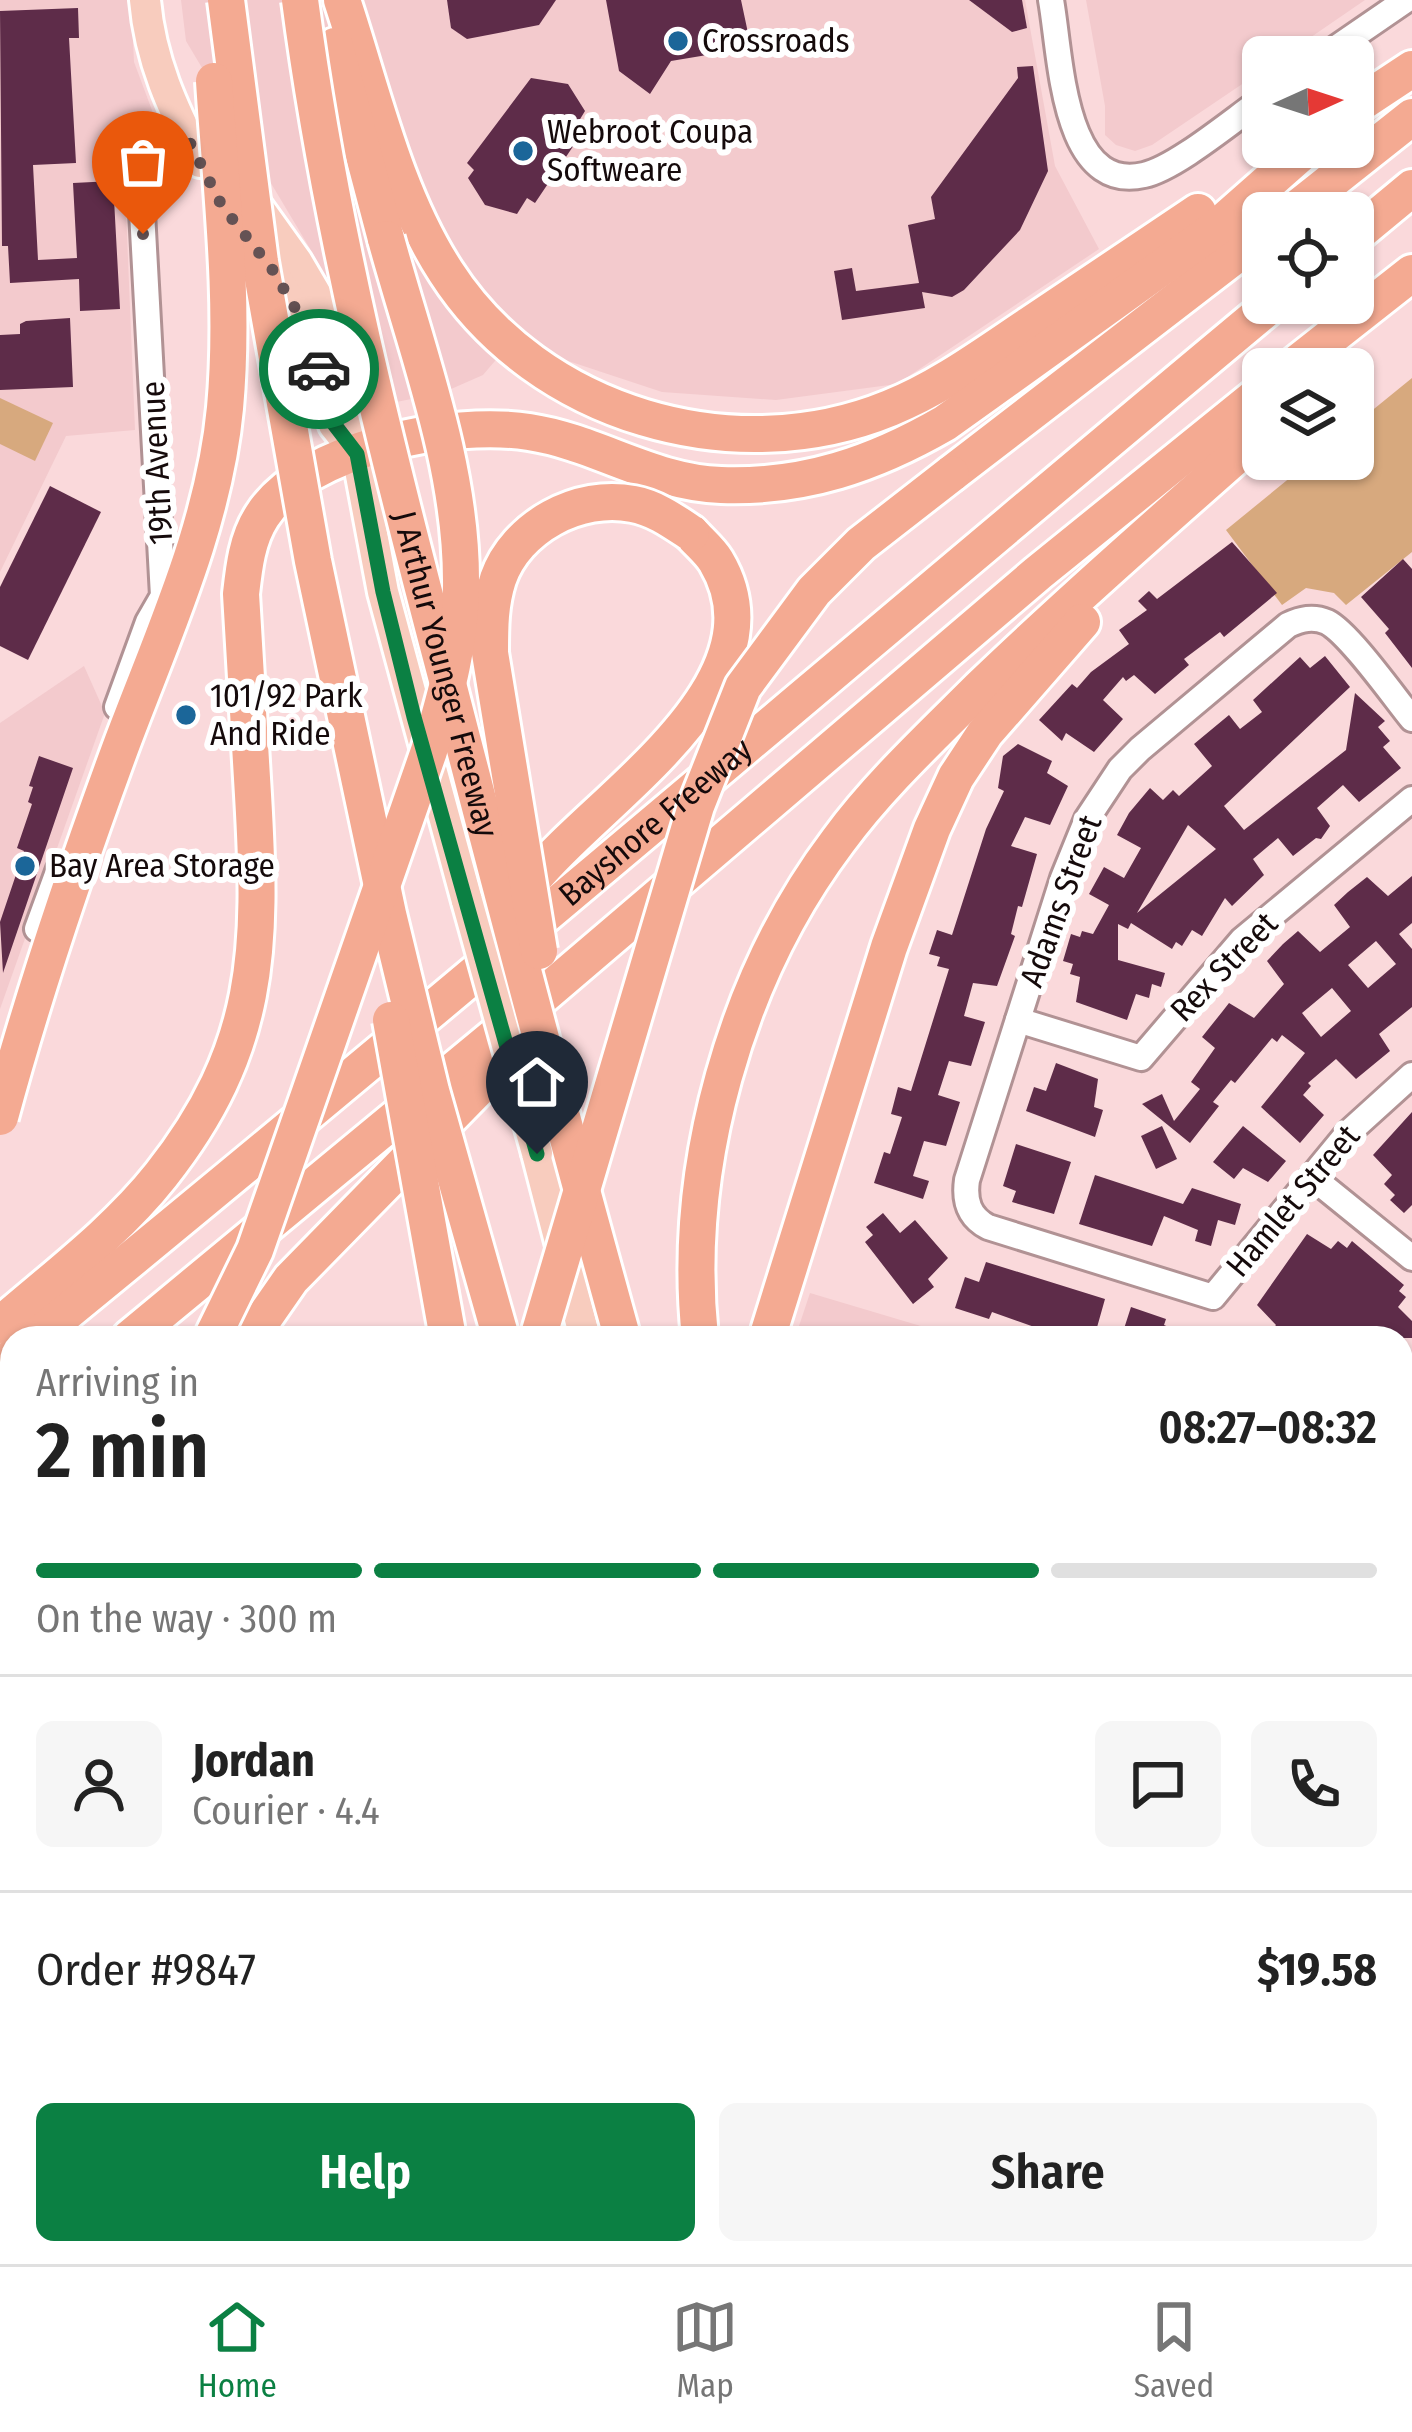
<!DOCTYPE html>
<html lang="en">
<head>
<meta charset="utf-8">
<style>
  body { margin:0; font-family:"Fira Sans Condensed",sans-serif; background:#f6f6f6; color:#222; height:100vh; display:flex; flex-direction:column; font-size:45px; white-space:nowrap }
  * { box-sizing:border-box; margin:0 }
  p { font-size:39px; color:#767676 }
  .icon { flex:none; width:66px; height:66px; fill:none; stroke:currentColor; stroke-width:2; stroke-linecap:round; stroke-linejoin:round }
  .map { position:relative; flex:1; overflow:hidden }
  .drawer { position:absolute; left:0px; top:1326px; width:1413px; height:939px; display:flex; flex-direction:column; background:#fff; border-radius:36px 36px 0 0; box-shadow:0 3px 9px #0004 }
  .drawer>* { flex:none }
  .needle { width:78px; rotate:87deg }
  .fabs { position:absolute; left:1242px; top:36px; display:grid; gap:24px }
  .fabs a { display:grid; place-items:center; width:132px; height:132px; border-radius:18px; background:#fff; box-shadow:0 3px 9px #0004; font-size:60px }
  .pin { position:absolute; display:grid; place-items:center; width:102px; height:102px; color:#fff; margin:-123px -51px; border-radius:50% 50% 50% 0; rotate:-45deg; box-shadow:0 0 12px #0007 }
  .pin .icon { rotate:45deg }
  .courier { position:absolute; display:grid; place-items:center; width:120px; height:120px; margin:-60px; border:9px solid #0b8043; border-radius:50%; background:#fff; color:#222; box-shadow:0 3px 15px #0007 }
  .head em { font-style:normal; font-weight:600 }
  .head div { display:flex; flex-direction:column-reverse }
  .head { display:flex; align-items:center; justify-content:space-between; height:204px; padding:0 36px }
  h1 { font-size:78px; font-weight:600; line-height:90px }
  .bar { display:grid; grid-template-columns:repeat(4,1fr); gap:18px 12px; align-content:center; height:144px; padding:0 36px }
  .bar i { height:15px; border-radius:9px; background:#e0e0e0 }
  .bar .selected { background:#0b8043 }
  .bar p { grid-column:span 4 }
  .line { display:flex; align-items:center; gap:30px; padding:0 36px; border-top:3px solid #e0e0e0 }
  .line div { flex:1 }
  .round { display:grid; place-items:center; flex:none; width:126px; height:126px; border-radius:18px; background:#f6f6f6 }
  .action { display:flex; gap:24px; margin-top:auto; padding:24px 36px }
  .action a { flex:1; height:138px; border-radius:18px; background:#0b8043; color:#fff; font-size:48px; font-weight:600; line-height:138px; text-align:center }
  .action a+a { background:#f6f6f6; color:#222 }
  .menu { display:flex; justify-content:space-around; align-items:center; height:168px; border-top:3px solid #e0e0e0; background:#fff; font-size:33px; color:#767676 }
  .menu a { display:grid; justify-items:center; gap:6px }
  .menu .selected { color:#0b8043 }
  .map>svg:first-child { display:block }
  .built { fill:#f3cacd }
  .green { fill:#d7a97e }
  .water { fill:#a77fae }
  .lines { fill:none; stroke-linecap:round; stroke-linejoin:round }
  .stream { stroke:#a77fae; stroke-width:6 }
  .building { fill:#5e2c49; fill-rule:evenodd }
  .minor-casing { stroke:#b19294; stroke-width:30 }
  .major-casing { stroke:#fff; stroke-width:36 }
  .highway-casing { stroke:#fff; stroke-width:42 }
  .minor { stroke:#fff; stroke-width:24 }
  .major { stroke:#f8ccbe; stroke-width:30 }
  .highway { stroke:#f4aa92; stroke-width:36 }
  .major-bridge-casing { stroke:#fff; stroke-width:36; stroke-linecap:butt }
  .highway-bridge-casing { stroke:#fff; stroke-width:42; stroke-linecap:butt }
  .major-bridge { stroke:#f8ccbe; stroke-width:30 }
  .highway-bridge { stroke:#f4aa92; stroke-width:36 }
  .done { stroke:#655254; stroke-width:12; stroke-dasharray:0 21.6 }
  .route { stroke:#0b8043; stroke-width:15 }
  .poi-dot { fill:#1b6699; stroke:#fff; stroke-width:4.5 }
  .labels { text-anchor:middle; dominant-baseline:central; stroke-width:12; stroke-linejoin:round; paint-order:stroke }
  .poi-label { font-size:33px; fill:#150a0b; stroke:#fff; text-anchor:start }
  .street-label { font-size:33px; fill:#150a0b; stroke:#fff }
</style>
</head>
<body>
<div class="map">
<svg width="1412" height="2264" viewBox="0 0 1412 2264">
  <rect width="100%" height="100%" fill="#fad9db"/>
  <!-- built -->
  <g class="built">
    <path d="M0,0h131l3,62 28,75 -36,73 9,220 -69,6 -66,136z"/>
    <path d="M181,0h844l30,166 44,83 -202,135 -121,16 -114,-8 -124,-41 -20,-17 -35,41 -41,18 -56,11 -71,-147 -129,-216z"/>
    <path d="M1086,0h279l-83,57h-19v13l-111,75 -17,6 -19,-6 -11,-10v-29z"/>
    <path d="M84,666l21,47 -105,296v-286z"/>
    <path d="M810,1293l151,45h-166z"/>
    <path d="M1401,1575l11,11v159l-11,5z"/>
    <path d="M12,1623v630h509l-15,11h-506v-634z"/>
    <path d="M617,2253h156l6,11h-176z"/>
  </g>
  <!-- green -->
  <g class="green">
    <path d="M1412,378v174l-66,53 -12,-12 -28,-5 -24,17 -56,-75 87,-71h40v-33z"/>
    <path d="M0,398l53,25 -18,38 -35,-17z"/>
  </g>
  <!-- water -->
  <g class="water">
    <path d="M1412,1745v329l-11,18v-342z"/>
    <path d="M1000,2253h307l-8,11h-306z"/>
  </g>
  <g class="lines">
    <!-- stream -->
    <g class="stream">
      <path d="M0,1951l12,15"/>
      <path d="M245,2253l9,11"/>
    </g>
  </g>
  <!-- building -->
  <g class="building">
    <path d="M447,0h109l-17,25 -72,14 -16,-11z"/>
    <path d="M606,0h135l7,33 -11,17 -66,11 -21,33 -31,-23z"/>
    <path d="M969,0h53l5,28 -15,4z"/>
    <path d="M78,8l1,30h-10l7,125 -43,2 5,95 39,-2 -4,-75 40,-2 7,128 -40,2 -1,-32 -69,4 -2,-37h-6l-2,-235z"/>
    <path d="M1033,66l15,105 -28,59 -56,60 -12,7 -30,-5 3,16 -83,12 -8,-49 18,-3 4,23 63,-8 -11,-58 27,-6 -4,-22 87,-119 -1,-11z"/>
    <path d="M531,78l37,6 17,27 -14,23 7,5 -43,64 -8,-5 -10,16 -32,-9 -17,-27 6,-8 -7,-7z"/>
    <path d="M70,318l3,69 -73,3v-55l20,-1v-10l6,-3z"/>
    <path d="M50,486l51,26 -73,148 -28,-14v-59z"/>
    <path d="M1232,542l45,51 -53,44 -4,-5 -36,27 5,6 -34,29 -21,-19 -8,6 -3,-4 -20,23 20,19 -29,33 -28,-19 -4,8 -23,-21 33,-36 5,4 14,-16 38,-28 -10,-14 28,-20 -9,-9 11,-10 8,8z"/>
    <path d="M1403,559l9,10v99l-27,-35 4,-4 -28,-32z"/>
    <path d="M1325,656l25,31 -126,119 20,24 102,-80 9,-57 30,28 -7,6 12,14 -7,6 18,21 -42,34 -16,-17 -26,23 13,18 -9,13 -5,-1 -23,18 -15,-18 -25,21 11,16 -32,31 -7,-8 -23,38 -10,-6 -10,16 -6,-4 -4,7 -41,-26 -3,6 -10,-5v36l47,13 -4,14 -9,-3 -3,14 -13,-4 -9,26 -51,-18 4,-25 -10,-3 3,-10 -10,-3 8,-27 9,3 2,-6 11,3 16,-29 -20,-11 15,-27 20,11 17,-30 -24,-13 12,-22 21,-25 13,12 10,-10 6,6 33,-30 -18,-22 35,-29 11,14 22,-17 -9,-12 47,-43 10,11zM1188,825l28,24 -79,64z"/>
    <path d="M1018,744l34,17 -5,12 21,13 -18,39 -25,-8 -14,29 26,8 -15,53 -4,-1 -7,28 4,2 -18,50 -24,-3 -9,33 21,6 -14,44 -22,-5 -11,34 22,7 -14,44 -22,-5 -11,35 16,5 -6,18 -49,-16 10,-31 6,2 12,-37 -11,-3 7,-27 13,4 38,-122 -12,-3 3,-9 -11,-3 8,-24 15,5 34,-106 18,-38 -6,-3 5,-32z"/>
    <path d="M39,756l34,12 -70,205 -3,-51 24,-71 -7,-3 15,-44 -4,-2 5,-15 -4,-1z"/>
    <path d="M1412,876v47l-13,11 13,15v58l-33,27 11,17 -34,28 -20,-20 -28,24 3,3 -8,9 21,20 -24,28 -39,-36 44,-54 -23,-18 -5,7 -5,-4 -37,45 -4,-3 -18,22 6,4 -29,37 -48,-39 20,-10 12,27 26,-32 -9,-7 24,-34 -13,-11 20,-25 7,-9 25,15 30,-34 -17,-23 16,-17 15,-13 22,21 30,-25 -16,-22 14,-13 19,-15 21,19zM1376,941l20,23 -28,24 -20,-23zM1332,988l19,23 -30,26 -19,-24z"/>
    <path d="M1056,1063l42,16 -4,28 9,3 -8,27 -69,-26 8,-24 12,4z"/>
    <path d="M1412,1112v93l-8,8 -14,-13 5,-5 -11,-11 8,-9 -19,-20z"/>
    <path d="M1162,1126l15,33 -21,10 -15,-33z"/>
    <path d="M1243,1126l43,35 -18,21 -25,-14 -9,11 -21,-17z"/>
    <path d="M1016,1144l55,18 -17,52 -42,-12 4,-11 -13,-5z"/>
    <path d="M1095,1175l88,29 9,-16 49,16 -6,21 -17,-5 -7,26 -16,-5 3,-11 -34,-14 -12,30 -73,-22z"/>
    <path d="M883,1213l17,20 15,-13 33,38 -20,21 6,8 -21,17 -48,-62 8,-7 -7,-8z"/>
    <path d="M1307,1234l24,15 7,-8 9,7 5,-7 52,44 -5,6 7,6 -8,10 14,14v17h-146l10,-13 -19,-20z"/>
    <path d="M986,1262l119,37 -11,39h-40l1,-3 -15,-6 -48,-17 -3,7 -34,-11 10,-31 14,5z"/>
    <path d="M1131,1307l35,12 -2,6 30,13h-73z"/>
  </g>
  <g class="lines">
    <defs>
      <g id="minor">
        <path d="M1051,0c10,55 11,194 93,175 32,-7 90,-56 119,-76"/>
        <path d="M1323,57l83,-57"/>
        <path d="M117,707l31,-85 15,-26 -21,-384 6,-25 42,-44"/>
        <path d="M1412,719c-18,-22 -63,-86 -85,-97 -14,-6 -26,-3 -39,3l-148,124 -20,20 -33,50 -24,59 -96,302c-3,21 2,37 21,47l225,70 135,-164 64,-58"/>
        <path d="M37,929l22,-60"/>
        <path d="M1018,1020l123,38 101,-118 170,-141"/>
        <path d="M1312,1177l100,81"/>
        <path d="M1401,1541l11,9"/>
        <path d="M0,2206l12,14"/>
        <path d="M39,2253l9,11"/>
      </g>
      <g id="major">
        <path d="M145,0c5,60 28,109 55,162"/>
        <path d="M190,143l54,45 53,74 30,51 19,53 13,51 -2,37 26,138 84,309"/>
        <path d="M262,256l40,64 32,105 23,29"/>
        <path d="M537,1153l48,185"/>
        <path d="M1401,1416l11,-13"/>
        <path d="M1066,2253l11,11"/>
        <path d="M558,2264l13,-11"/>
      </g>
      <g id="highway">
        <path d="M342,0c30,90 52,192 104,272 92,143 288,200 444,136 50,-20 96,-54 141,-84 55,-37 111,-74 167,-112"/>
        <path d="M335,46l51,193"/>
        <path d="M1353,108l59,-39"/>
        <path d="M1291,213l121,-96"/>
        <path d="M1353,237l59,-49"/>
        <path d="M1290,369l122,-96"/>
        <path d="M951,474l312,-240"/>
        <path d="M517,910c5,-11 11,-23 18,-33 63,-78 254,-194 181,-316 -6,-10 -17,-19 -25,-28"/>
        <path d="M0,1325c54,-47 116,-93 161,-150 100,-127 101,-226 92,-380 -4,-67 -8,-134 -12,-201 3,-27 6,-55 21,-78 44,-69 191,-96 267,-84 67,10 123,51 192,53 83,3 153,-21 224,-62l270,-194 93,-82"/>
        <path id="s1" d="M35,1338c417,-340 825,-691 1238,-1035"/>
        <path d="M130,1338l370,-306 538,-459 225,-182"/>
        <path d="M250,1338l41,-59 241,-246"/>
        <path d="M700,1338c-18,-170 35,-360 138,-497 41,-56 93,-104 142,-153 92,-88 188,-172 283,-256"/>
        <path d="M767,1338l122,-391 43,-118 24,-52 29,-44 97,-111"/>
        <path d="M0,1366l12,-9"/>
        <path d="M0,1445l12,-10"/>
        <path d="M0,1565l12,-8"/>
        <path d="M0,1599l12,-6"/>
        <path d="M829,2253l6,11"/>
        <path d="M914,2253l4,11"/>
      </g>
    </defs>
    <!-- minor casing -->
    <use href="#minor" class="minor-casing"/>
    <!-- major casing -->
    <use href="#major" class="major-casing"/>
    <!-- highway casing -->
    <use href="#highway" class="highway-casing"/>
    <!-- minor -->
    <use href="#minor" class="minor"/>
    <!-- major -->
    <use href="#major" class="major"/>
    <!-- highway -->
    <use href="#highway" class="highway"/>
    <defs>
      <path id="major-bridge" d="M467,901l70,252"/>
      <g id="highway-bridge">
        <path d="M226,0l34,262 53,299 75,353 43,177 70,247"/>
        <path id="s2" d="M300,0c30,229 87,453 146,676 57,221 115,441 176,660"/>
        <path d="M539,951l-49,-298c0,-26 0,-49 8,-74 18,-52 81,-86 135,-75 22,4 40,17 58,29"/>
        <path d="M391,1020l57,318"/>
        <path d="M0,1117c34,-126 76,-249 121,-371 41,-110 93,-220 104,-338 10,-108 -4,-219 -11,-327"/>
        <path d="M212,1338l43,-88 174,-499c17,-55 33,-113 32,-171 0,-116 -45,-231 -75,-341"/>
        <path d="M538,1338l158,-532 47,-119 71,-96 47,-47 90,-70"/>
      </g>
    </defs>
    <!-- major-bridge casing -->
    <use href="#major-bridge" class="major-bridge-casing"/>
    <!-- highway-bridge casing -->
    <use href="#highway-bridge" class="highway-bridge-casing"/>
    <!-- major-bridge -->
    <use href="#major-bridge" class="major-bridge"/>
    <!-- highway-bridge -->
    <use href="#highway-bridge" class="highway-bridge"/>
  </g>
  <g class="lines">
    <!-- done -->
    <path class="done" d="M143,234c-3,-47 16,-59 47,-91l32,63 50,63 30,51 17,49"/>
    <!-- route -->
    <path class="route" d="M319,369l15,55 23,30 26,138 31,125 123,437"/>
  </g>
  <!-- markers -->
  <g class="poi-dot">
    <circle cx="678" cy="41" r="12"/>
    <circle cx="523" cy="151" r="12"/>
    <circle cx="186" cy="715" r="12"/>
    <circle cx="25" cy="866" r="12"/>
  </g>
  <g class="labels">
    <!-- poi labels -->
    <g class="poi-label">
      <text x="702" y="41">Crossroads</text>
      <text x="547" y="132">Webroot Coupa<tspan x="547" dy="38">Softweare</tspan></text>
      <text x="210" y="696">101/92 Park<tspan x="210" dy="38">And Ride</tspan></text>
      <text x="49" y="866">Bay Area Storage</text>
    </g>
    <!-- street labels -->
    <g class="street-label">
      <text transform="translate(157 463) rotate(-93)">19th Avenue</text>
      <text stroke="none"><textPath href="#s2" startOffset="690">J Arthur Younger Freeway</textPath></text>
      <text stroke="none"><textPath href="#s1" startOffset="807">Bayshore Freeway</textPath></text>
      <text transform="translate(1061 901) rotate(-70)">Adams Street</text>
      <text transform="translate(1224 967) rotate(-46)">Rex Street</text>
      <text transform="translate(1293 1201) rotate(-50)">Hamlet Street</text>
    </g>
  </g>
</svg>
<div class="fabs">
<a><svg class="needle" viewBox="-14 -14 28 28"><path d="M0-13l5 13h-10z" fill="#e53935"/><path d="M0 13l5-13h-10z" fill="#767676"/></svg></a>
<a><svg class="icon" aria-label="locate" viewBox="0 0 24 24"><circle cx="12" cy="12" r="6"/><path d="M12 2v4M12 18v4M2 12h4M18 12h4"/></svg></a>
<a><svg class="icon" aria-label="layers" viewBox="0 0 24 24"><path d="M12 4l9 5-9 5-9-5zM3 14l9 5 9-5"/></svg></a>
</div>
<div class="pin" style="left:143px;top:234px;background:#ea580c"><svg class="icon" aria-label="bag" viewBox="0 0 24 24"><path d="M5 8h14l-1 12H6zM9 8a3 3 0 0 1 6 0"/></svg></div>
<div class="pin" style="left:537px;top:1154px;background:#1f2937"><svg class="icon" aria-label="home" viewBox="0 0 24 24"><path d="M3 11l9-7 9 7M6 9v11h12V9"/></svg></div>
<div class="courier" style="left:319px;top:369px"><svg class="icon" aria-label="car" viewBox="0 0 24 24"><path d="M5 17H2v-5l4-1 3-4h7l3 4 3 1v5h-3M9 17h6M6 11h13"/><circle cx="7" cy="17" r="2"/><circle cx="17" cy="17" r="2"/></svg></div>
<section class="drawer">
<div class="head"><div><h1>2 min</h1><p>Arriving in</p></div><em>08:27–08:32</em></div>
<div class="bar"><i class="selected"></i><i class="selected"></i><i class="selected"></i><i></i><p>On the way · 300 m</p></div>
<div class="line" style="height:216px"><a class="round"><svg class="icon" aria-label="person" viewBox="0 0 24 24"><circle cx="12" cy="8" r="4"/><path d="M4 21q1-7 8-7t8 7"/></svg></a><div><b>Jordan</b><p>Courier · 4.4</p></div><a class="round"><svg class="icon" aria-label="chat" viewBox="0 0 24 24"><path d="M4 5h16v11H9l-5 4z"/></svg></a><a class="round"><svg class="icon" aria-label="phone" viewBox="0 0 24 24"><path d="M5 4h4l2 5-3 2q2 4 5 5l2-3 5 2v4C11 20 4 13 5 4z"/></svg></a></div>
<div class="line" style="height:156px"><div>Order #9847</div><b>$19.58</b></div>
<div class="action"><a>Help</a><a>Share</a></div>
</section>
</div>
<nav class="menu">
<a class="selected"><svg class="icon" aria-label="home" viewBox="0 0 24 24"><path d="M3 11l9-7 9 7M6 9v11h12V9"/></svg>Home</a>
<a><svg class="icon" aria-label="map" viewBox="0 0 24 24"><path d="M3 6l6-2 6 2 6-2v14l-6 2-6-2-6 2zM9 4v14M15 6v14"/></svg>Map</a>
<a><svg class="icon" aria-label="saved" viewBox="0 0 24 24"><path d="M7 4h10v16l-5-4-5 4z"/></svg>Saved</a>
</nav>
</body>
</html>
